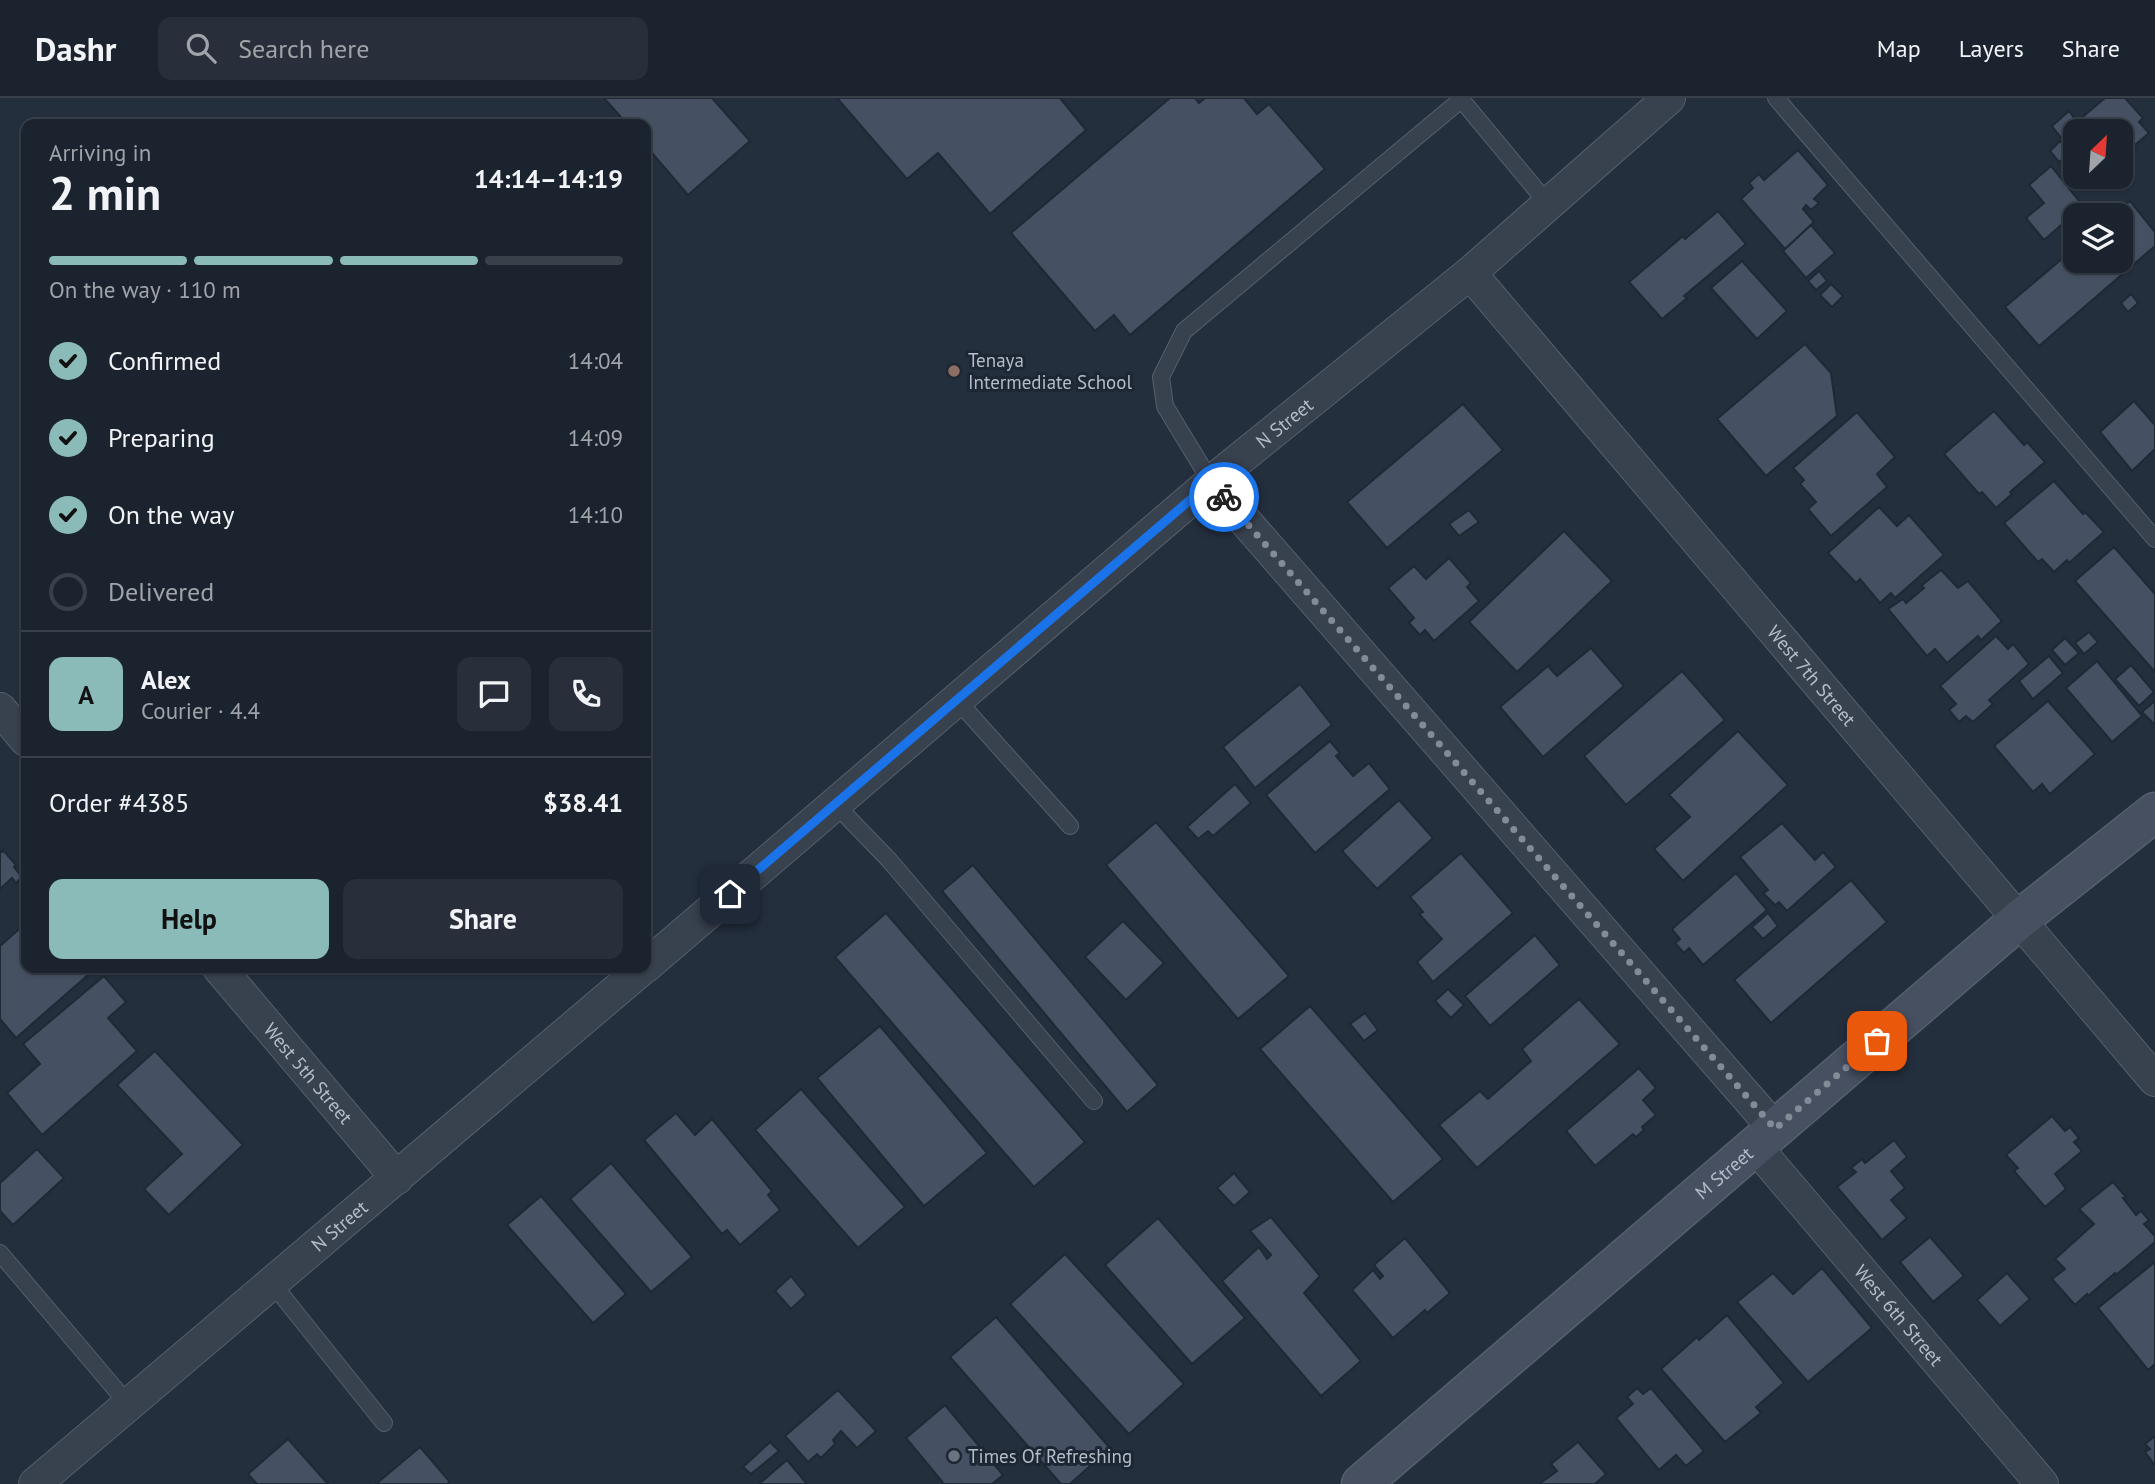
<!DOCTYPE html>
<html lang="en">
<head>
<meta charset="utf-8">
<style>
  body { margin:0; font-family:"PT Sans",sans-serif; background:#282f3a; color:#f1f3f6; height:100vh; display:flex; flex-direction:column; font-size:26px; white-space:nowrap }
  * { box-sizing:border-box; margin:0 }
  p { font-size:23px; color:#a0a4aa }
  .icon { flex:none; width:38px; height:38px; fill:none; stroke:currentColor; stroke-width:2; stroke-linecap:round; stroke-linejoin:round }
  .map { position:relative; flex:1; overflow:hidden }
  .details { position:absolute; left:21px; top:21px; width:630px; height:854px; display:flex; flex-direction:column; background:#1b232e; border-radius:14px; box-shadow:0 2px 5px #0004,0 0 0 2px #39404a }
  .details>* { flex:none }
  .needle { width:46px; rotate:25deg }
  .fabs { position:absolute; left:2063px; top:21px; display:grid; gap:14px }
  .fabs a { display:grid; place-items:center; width:70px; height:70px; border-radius:14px; background:#1b232e; box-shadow:0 2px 5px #0004,0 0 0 2px #39404a; font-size:35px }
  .pin { position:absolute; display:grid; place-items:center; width:60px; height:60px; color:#fff; margin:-30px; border-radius:14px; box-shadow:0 4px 10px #0006 }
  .courier { position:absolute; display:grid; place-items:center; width:70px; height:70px; margin:-35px; border:5px solid #1a73e8; border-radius:50%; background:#fff; color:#222; box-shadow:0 2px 9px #0007 }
  .summary em { font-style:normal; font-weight:800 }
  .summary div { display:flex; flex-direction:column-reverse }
  .summary { display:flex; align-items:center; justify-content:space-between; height:119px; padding:0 28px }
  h1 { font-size:46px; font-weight:800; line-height:52px }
  .bar { display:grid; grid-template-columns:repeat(4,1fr); gap:10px 7px; align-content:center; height:84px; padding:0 28px }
  .bar i { height:9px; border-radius:5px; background:#39404a }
  .bar .active { background:#8bbbb9 }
  .bar p { grid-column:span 4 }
  .line { display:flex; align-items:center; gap:18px; padding:0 28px; border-top:2px solid #39404a }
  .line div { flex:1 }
  .round { display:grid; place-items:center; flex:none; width:74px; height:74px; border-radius:14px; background:#282f3a }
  ol { padding:0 28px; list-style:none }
  li { display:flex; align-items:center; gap:21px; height:77px }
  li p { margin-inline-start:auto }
  li .icon { padding:7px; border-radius:50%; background:#8bbbb9; color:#111; stroke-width:4 }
  li:last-child { color:#a0a4aa }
  li i { width:38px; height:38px; border:4px solid #39404a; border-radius:50% }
  .cta { display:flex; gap:14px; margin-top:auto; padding:14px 28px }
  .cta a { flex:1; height:80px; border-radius:14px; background:#8bbbb9; color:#111; font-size:28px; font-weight:800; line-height:80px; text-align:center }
  .cta a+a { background:#282f3a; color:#f1f3f6 }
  header { display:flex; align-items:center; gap:42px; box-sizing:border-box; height:98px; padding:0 35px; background:#1b232e; border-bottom:2px solid #39404a }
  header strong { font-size:33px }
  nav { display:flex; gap:38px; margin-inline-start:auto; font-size:24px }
  .search { width:490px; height:63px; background:#282f3a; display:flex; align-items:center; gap:18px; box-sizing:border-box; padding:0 24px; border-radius:14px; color:#a0a4aa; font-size:26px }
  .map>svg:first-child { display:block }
  .building { fill:#455162; stroke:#1f2835; stroke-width:2 }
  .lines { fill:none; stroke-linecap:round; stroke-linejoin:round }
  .lane-casing { stroke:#565f6c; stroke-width:18 }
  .street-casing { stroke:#565f6c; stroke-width:34 }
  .secondary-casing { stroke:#565f6c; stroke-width:41 }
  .lane { stroke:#38414e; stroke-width:16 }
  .street { stroke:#38414e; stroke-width:32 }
  .secondary { stroke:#465061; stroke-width:38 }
  .done { stroke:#828b98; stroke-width:7; stroke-dasharray:0 12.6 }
  .route { stroke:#1a73e8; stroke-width:9 }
  .education-dot { fill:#8d6e63; stroke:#1d2633; stroke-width:2.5 }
  .worship-dot { fill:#6b7280; stroke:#1d2633; stroke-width:2.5 }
  .labels { text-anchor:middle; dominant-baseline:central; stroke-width:6; stroke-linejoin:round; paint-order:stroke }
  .poi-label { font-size:19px; fill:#b4bcc9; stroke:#1d2633; text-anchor:start }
  .street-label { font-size:19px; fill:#b4bcc9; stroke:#1d2633 }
</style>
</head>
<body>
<header>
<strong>Dashr</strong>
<div class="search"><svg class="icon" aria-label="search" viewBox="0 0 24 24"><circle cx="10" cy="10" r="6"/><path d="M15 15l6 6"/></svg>Search here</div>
<nav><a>Map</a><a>Layers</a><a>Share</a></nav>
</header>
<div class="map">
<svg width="2155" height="1386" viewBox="0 0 2155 1386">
  <rect width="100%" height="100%" fill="#242f3e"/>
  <!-- building -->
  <g class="building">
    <path d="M604,0h108l38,43 -62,54 -42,-49v-22h-19z"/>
    <path d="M837,0h223l26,32 -96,84 -52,-61 -31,26z"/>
    <path d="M1170,0h25l4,5 6,-5h39l13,16 12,-10 56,65 -195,166 -16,-20 -19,16 -84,-98z"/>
    <path d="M2105,0h20l18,20 -4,4 10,11 -28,24v-26h-33l-9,-11z"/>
    <path d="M2069,13l14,19 -7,1v5l-10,8 -14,-18z"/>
    <path d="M2060,43l10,12 -11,9 -9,-11z"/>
    <path d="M1798,52l30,35 -14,14 5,4 -8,7 -5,-5 -3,4 11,13 -29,27 -44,-50 12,-11 -4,-5 10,-9 5,6z"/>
    <path d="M2051,68l32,40 -39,34 -18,-22 18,-15 -15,-18z"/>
    <path d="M2130,103l25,31v14l-116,100 -34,-39 71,-60v14h45v-46h-8z"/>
    <path d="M1718,113l28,33 -62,52 3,2 -25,21 -33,-37 54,-46 2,3z"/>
    <path d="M1811,127l24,28 -29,25 -23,-27z"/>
    <path d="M1742,163l45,50 -30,28 -46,-51z"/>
    <path d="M1819,173l8,10 -11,9 -8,-9z"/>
    <path d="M1831,186l12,12 -11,11 -12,-12z"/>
    <path d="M2131,196l7,9 -10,9 -7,-9z"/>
    <path d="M1805,246l26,29 6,43 -71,60 -49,-57z"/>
    <path d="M2134,303l21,24v24l-23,22 -32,-39z"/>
    <path d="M1463,306l40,46 -116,98 -40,-46z"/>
    <path d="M1994,313l30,34 3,-3 18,20 -35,30 2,2 -16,14 -14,-16 -3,2 -35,-40z"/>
    <path d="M1857,314l38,45 -18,17 10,13 -56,49 -23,-27 8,-7 -16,-18 4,-4 -11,-12z"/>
    <path d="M2054,383l29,33 2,-2 19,20 -35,31 -2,-3 -13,12 -12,-13 -4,3 -34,-39z"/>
    <path d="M1879,409l18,19 12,-11 35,40 -49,43 -4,-5 -11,10 -20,-24 -4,4 -28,-30z"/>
    <path d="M1469,412l10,12 -20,14 -10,-12z"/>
    <path d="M1564,433l48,50 -95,91 -48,-50z"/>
    <path d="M2114,449l41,47v78l-80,-91z"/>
    <path d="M1449,460l22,25 -4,4 12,14 -45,40 -9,-11 -5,5 -11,-12 5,-5 -26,-30 26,-22 12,13z"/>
    <path d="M1941,472l17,18 10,-7 34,40 -21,19 -3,-4 -31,27 -12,-14 -8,7 -39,-47 15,-10 3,4 18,-15 -2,-3z"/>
    <path d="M2089,534l9,10 -14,12 -9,-11z"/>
    <path d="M1996,538l12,13 5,-5 16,20 -40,36 4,4 -20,18 -7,-6 -7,6 -10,-12 7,-6 -16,-18z"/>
    <path d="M2065,540l14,15 -14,12 -13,-15z"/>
    <path d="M1591,550l33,38 -81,71 -43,-50 48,-41 9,10z"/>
    <path d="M2049,558l14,17 -30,26 -14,-18z"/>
    <path d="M2097,563l45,55 -30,26 -46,-54z"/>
    <path d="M2131,567l23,27 -15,14 -24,-27z"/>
    <path d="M1682,573l43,49 -99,85 -42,-49z"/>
    <path d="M1300,586l32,41 -77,63 -32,-41z"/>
    <path d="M2048,603l47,53 -45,40 -8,-10 -9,8 -39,-46z"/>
    <path d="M2155,603v24l-13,-13z"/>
    <path d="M1738,633l50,54 -105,96 -29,-32 36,-32 -21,-22z"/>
    <path d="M1330,643l10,12 -4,3 17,20 16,-13 21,26 -75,64 -49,-58z"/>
    <path d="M1235,686l16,19 -38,33 -5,-5 -10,8 -11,-12z"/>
    <path d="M1399,702l34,38 -56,51 -35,-38z"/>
    <path d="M1156,724l133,154 -51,43 -132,-154z"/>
    <path d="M1782,725l33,37 8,-8 13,15 -49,44 -8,-9 -4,3 -12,-12 5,-3 -28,-33z"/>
    <path d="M0,752l2,2 1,-2 13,15 -2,2 8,10 -6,6 -4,-5 -12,11z"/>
    <path d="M1461,755l52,60 -80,69 -16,-20 25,-23 -23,-25 4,-2 -13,-15z"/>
    <path d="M973,767l185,220 -31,27 -185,-221z"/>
    <path d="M1736,775l31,37 -64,55 -14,-17 -5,5 -9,-10 5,-4 -8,-10z"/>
    <path d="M1851,782l36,42 -116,101 -37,-43z"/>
    <path d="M886,815l199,229 -51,45 -199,-230z"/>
    <path d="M1768,815l10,13 -15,13 -11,-12z"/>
    <path d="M1123,823l41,42 -38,37 -41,-43z"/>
    <path d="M26,825v45h70l-80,70 -16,-19v-73z"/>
    <path d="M1535,837l25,30 -70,61 -25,-30z"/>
    <path d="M104,878l22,26 -18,16 29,33 -95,84 -35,-42 33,-29 -17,-20z"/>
    <path d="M1448,891l16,16 -13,13 -16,-17z"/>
    <path d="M1579,901l41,45 -143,124 -38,-43 41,-34 8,8 43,-38 -9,-12z"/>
    <path d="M1310,908l133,153 -50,43 -133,-153z"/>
    <path d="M1365,915l13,17 -14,11 -14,-17z"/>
    <path d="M880,928l107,127 -63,53 -107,-128z"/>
    <path d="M155,953l88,94 -74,70 -25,-26 38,-35 -65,-69z"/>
    <path d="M1639,970l17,20 -13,12 13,15 -14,12 2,3 -8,7 -3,-3 -38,32 -29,-35z"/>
    <path d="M801,991l104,118 -47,41 -103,-118z"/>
    <path d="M676,1015l19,22 17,-16 60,72 -4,4 12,15 -40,35 -13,-15 -5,4 -78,-94z"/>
    <path d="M2052,1018l13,15 5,-4 9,11 -5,4 8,9 -27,23 11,15 -21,18 -31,-36 4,-3 -12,-13z"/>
    <path d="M1894,1042l13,17 -16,14 14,17 -14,12 16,18 -25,22 -45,-53 19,-15 -5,-4 11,-9 3,4z"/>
    <path d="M37,1051l27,29 -51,47 -13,-14v-28z"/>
    <path d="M611,1065l81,94 -41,35 -81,-93z"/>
    <path d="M1234,1075l16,19 -16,14 -17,-18z"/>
    <path d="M2113,1084l13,15 -3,1 13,17 5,-4 8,9 -5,4 11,12v6l-39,33 -1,-2 -27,23 -1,-2 -12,11 -23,-26 13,-10 -10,-10 39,-35 -15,-15z"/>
    <path d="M541,1098l85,98 -33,29 -86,-98z"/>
    <path d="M1271,1119l49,59 -16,17 57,68 -40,35 -99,-115 37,-34 8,12 4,-4 -21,-24z"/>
    <path d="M1158,1120l87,100 -53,46 -87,-99z"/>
    <path d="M1930,1139l34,39 -31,26 -33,-40z"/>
    <path d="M1405,1140l45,55 -23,20 -2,-3 -32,28 -41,-48 21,-20 7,9 3,-3 -9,-11z"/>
    <path d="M1065,1156l119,130 -55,50 -119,-130z"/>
    <path d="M2155,1164v102l-7,6 -50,-62z"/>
    <path d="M1822,1170l50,60 -64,54 -71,-80 36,-29 20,21z"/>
    <path d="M2007,1175l23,26 -30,27 -23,-26z"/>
    <path d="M791,1178l15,19 -15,14 -16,-18z"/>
    <path d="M1727,1217l57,68 -28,24 5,6 -36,29 -64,-73 36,-32 2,3z"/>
    <path d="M996,1219l114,131 -40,36h-9l-111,-127z"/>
    <path d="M1637,1290l6,6 8,-6 53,63 -18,15 -10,-11 -17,15 -43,-52 17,-14 -6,-7z"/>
    <path d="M838,1292l38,41 -19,17 -16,-17 -8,9 2,4 -14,14 -4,-4 -9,8 -23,-26z"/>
    <path d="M945,1307l58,70 -11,9h-48l-38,-46z"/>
    <path d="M2155,1338v27l-1,1 -9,-12 5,-3 -5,-5z"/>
    <path d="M288,1341l40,45h-71l-9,-10z"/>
    <path d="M770,1344l9,9 -28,23 -8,-7z"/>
    <path d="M1578,1344l28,32 -11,10h-56l18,-13 -6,-7z"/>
    <path d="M420,1349l30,35 -3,2h-71z"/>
    <path d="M787,1362l20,24h-48z"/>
  </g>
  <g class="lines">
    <defs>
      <g id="lane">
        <path d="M1460,0l88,106"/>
        <path d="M1776,0l379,441"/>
        <path d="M1211,384l-46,-76 -4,-29 23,-46 279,-233"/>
        <path d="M957,602l113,126"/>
        <path d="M835,706l55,57 204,240"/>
        <path d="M0,1155l128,151"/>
        <path d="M272,1185l112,140"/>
      </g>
      <g id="street">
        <path id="s1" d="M1470,175l685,807"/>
        <path d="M1211,384l564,647"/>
        <path d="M0,611l26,31"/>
        <path id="s2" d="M646,868l565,-484 259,-209 199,-175"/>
        <path id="s3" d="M219,870l178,210"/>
        <path id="s4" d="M1755,1048l287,338"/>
        <path id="s5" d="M35,1386l608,-516"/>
      </g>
      <g id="secondary">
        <path id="s6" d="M1361,1386l659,-565 135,-107"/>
      </g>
    </defs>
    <!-- lane casing -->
    <use href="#lane" class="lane-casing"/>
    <!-- street casing -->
    <use href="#street" class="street-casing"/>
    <!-- secondary casing -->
    <use href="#secondary" class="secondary-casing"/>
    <!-- lane -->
    <use href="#lane" class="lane"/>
    <!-- street -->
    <use href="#street" class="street"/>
    <!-- secondary -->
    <use href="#secondary" class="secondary"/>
  </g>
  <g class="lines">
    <!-- done -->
    <path class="done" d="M1224,399l551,632 102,-88"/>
    <!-- route -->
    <path class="route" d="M730,796l481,-412 13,15"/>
  </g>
  <!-- markers -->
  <circle class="education-dot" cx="954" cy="273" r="7"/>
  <circle class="worship-dot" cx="954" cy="1358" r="7"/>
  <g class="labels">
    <!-- poi labels -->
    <g class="poi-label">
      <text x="968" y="262">Tenaya<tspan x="968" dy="22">Intermediate School</tspan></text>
      <text x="968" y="1358">Times Of Refreshing</text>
    </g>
    <!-- street labels -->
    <g class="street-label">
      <text stroke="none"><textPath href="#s2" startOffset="838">N Street</textPath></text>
      <text stroke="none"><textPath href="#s1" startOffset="528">West 7th Street</textPath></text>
      <text stroke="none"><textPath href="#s3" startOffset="138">West 5th Street</textPath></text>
      <text stroke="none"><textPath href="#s6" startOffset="478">M Street</textPath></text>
      <text stroke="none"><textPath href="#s5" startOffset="399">N Street</textPath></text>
      <text stroke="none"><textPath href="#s4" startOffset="222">West 6th Street</textPath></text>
    </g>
  </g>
</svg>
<div class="fabs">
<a><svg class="needle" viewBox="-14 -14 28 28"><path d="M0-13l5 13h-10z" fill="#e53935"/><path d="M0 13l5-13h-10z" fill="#a0a4aa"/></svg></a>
<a><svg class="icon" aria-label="layers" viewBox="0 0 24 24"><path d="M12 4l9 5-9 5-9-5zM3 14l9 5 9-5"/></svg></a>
</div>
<div class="pin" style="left:1877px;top:943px;background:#ea580c"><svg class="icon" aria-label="bag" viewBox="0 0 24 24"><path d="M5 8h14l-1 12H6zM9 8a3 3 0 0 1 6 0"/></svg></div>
<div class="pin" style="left:730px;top:796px;background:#1f2937"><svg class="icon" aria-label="home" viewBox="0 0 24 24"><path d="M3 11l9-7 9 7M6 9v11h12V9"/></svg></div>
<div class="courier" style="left:1224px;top:399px"><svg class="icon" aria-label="bike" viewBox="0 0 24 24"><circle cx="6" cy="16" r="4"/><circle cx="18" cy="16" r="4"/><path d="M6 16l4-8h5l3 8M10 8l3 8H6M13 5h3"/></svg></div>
<section class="details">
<div class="summary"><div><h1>2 min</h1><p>Arriving in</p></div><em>14:14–14:19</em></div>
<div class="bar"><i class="active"></i><i class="active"></i><i class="active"></i><i></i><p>On the way · 110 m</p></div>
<ol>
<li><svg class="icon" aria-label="check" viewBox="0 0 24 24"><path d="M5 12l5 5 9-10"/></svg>Confirmed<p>14:04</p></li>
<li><svg class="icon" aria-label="check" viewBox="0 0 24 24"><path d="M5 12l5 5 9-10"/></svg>Preparing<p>14:09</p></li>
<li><svg class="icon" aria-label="check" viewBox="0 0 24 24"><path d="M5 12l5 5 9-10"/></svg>On the way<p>14:10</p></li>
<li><i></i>Delivered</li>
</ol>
<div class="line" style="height:126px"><b class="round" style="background:#8bbbb9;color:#111">A</b><div><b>Alex</b><p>Courier · 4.4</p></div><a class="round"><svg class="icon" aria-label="chat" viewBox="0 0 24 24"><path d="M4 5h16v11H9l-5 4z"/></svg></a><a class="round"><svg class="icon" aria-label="phone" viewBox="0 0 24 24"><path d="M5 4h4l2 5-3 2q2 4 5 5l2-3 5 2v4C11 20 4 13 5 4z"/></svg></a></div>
<div class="line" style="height:91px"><div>Order #4385</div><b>$38.41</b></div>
<div class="cta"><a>Help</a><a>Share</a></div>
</section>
</div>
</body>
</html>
